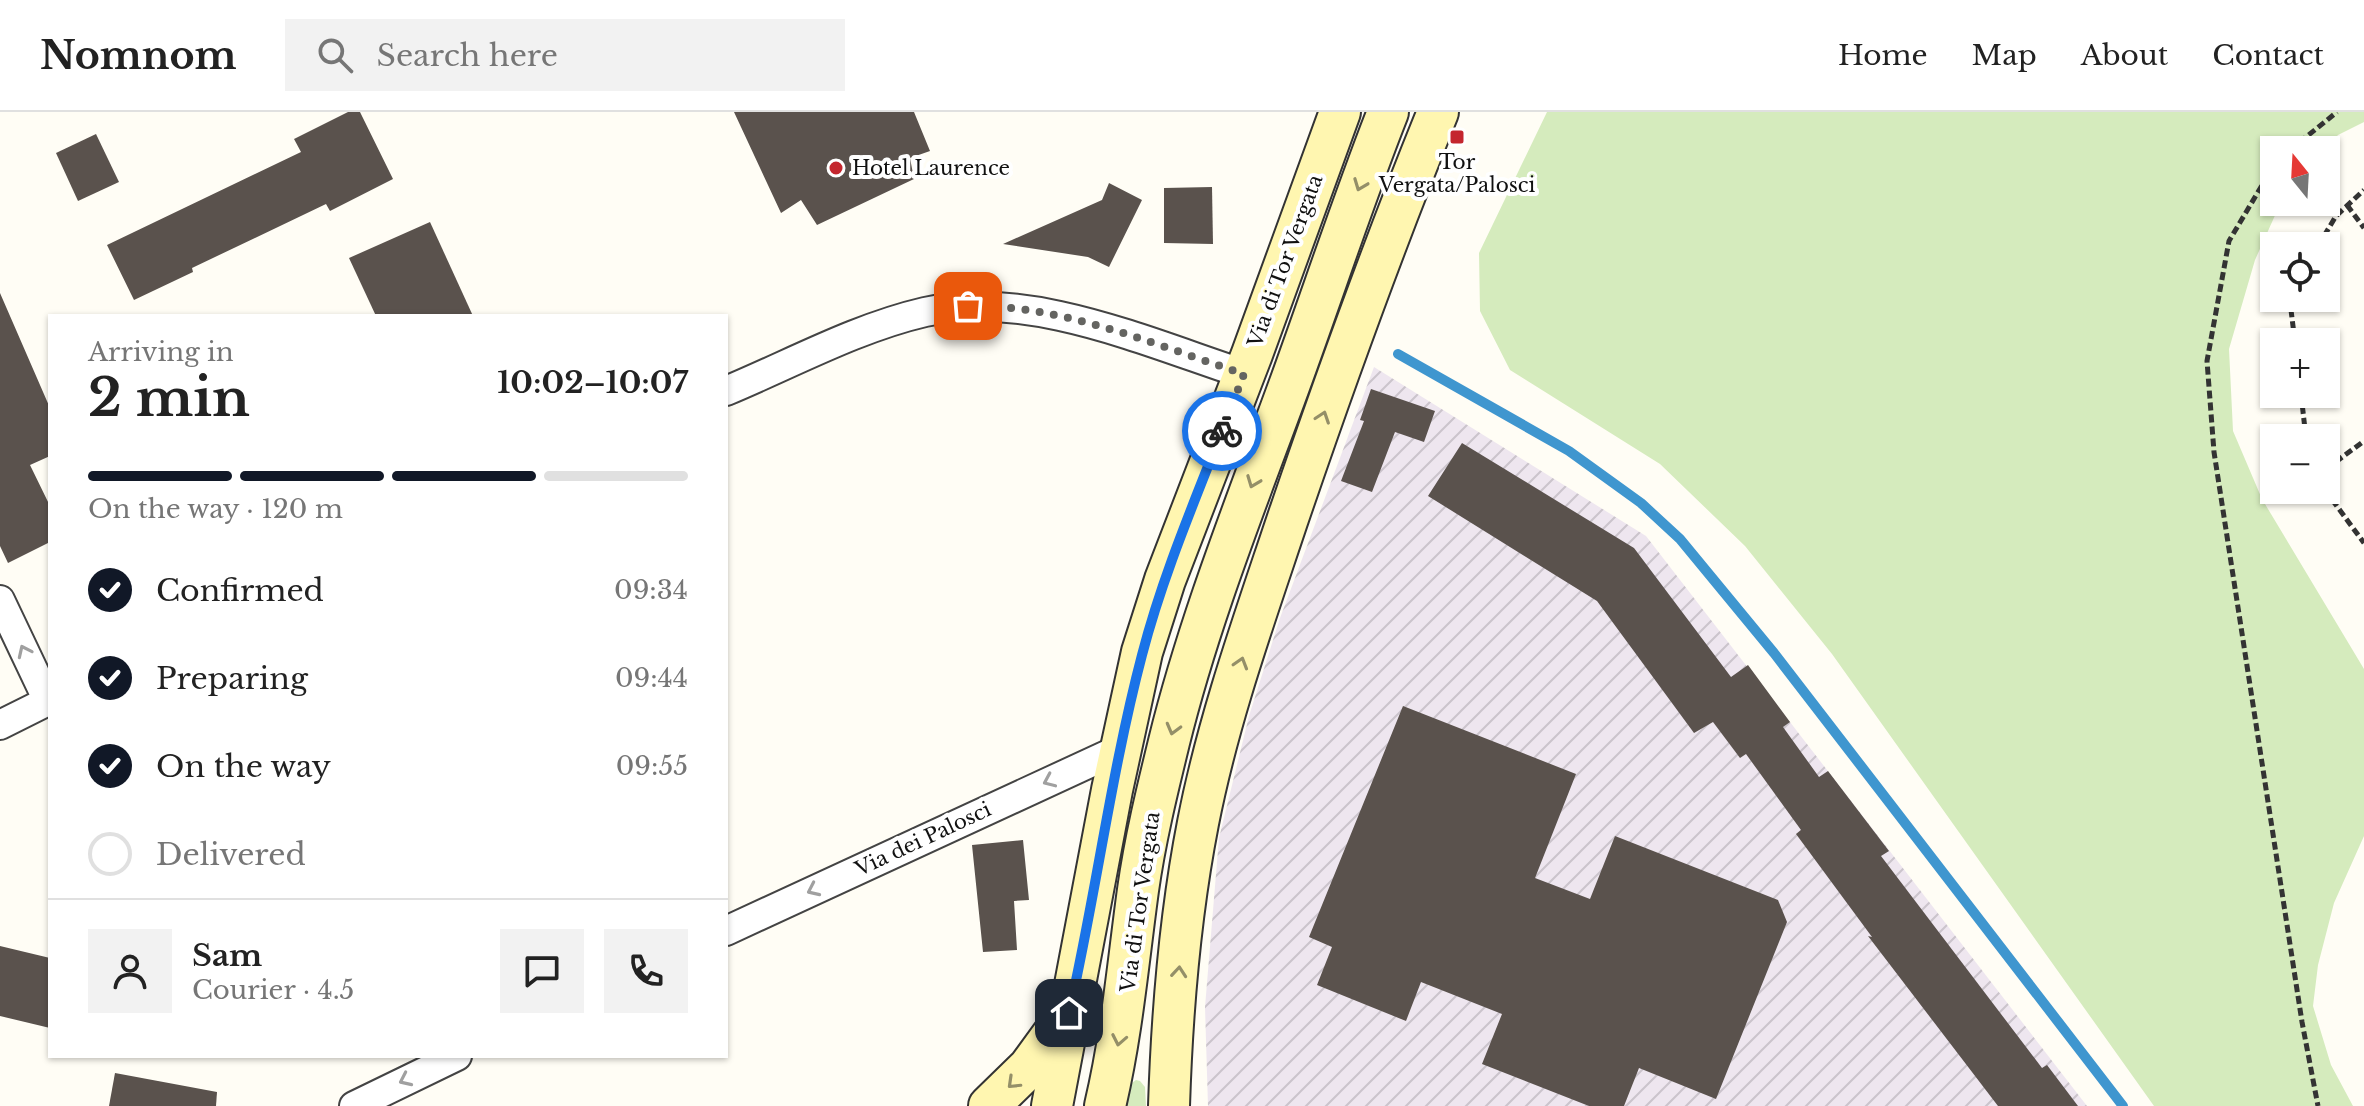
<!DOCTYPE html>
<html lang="en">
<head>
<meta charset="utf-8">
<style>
  body { margin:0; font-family:"Libre Baskerville",serif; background:#f2f2f2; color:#222; height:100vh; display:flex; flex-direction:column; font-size:30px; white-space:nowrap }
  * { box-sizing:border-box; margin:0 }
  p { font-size:26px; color:#767676 }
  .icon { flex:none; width:44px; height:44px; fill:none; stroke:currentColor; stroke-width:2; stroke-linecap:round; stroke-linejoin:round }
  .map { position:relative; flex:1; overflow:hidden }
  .panel { position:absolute; left:48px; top:202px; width:680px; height:744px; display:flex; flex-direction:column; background:#fff; border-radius:0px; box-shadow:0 2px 6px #0004 }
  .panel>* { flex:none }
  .needle { width:52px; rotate:342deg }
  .buttons { position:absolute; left:2260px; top:24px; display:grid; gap:16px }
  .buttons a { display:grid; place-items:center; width:80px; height:80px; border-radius:0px; background:#fff; box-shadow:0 2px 6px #0004; font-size:40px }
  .pin { position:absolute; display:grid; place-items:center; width:68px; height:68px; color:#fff; margin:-34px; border-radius:16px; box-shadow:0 4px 12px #0006 }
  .courier { position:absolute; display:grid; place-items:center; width:80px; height:80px; margin:-40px; border:6px solid #1a73e8; border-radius:50%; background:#fff; color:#222; box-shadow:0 2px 10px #0007 }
  .overview em { font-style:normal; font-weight:700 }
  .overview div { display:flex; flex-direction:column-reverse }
  .overview { display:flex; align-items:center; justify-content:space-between; height:136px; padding:0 40px }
  h1 { font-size:52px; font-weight:700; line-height:60px }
  .bar { display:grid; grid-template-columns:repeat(4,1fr); gap:12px 8px; align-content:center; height:96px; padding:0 40px }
  .bar i { height:10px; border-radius:6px; background:#e0e0e0 }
  .bar .active { background:#111827 }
  .bar p { grid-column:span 4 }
  .line { display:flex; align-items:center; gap:20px; padding:0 40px; border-top:2px solid #e0e0e0 }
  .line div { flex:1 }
  .round { display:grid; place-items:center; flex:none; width:84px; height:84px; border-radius:0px; background:#f2f2f2 }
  ol { padding:0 40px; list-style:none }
  li { display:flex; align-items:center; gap:24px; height:88px }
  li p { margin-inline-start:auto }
  li .icon { padding:8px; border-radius:50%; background:#111827; color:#fff; stroke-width:4 }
  li:last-child { color:#767676 }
  li i { width:44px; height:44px; border:4px solid #e0e0e0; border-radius:50% }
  header { display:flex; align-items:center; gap:48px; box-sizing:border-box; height:112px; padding:0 40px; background:#fff; border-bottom:2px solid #e0e0e0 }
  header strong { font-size:38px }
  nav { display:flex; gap:44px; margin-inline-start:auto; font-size:28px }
  .search { width:560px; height:72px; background:#f2f2f2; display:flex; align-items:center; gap:20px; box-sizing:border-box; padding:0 28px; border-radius:0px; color:#767676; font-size:30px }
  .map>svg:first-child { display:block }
  .industrial { fill:url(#industrial-furrows) }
  .grass { fill:#d5ebbd }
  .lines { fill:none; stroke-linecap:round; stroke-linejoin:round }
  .stream { stroke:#3f96cf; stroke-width:10 }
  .building { fill:#5a524d }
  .street-casing { stroke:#444; stroke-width:32 }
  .secondary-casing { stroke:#333; stroke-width:44 }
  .path { stroke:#333; stroke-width:5; stroke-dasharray:8 4; stroke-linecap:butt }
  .street { stroke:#fff; stroke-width:28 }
  .secondary { stroke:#fff6b0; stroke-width:40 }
  .oneway { stroke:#948f68 }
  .oneway2 { stroke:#a0a0a0 }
  .done { stroke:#646461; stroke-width:8; stroke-dasharray:0 14.4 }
  .route { stroke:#1a73e8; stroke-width:10 }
  .poi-dot { fill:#c4262e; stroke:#fff; stroke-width:3 }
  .labels { text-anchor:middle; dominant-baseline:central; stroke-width:8; stroke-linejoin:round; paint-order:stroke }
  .poi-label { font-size:20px; fill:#111; stroke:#fff }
  .street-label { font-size:20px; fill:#111; stroke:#fff }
</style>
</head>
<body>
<header>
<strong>Nomnom</strong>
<div class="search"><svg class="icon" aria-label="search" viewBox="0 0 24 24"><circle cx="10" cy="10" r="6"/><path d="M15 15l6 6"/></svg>Search here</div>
<nav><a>Home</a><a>Map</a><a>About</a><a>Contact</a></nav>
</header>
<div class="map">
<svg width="2364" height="994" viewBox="0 0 2364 994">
  <defs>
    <pattern id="industrial-furrows" width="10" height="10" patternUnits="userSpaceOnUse" patternTransform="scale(2)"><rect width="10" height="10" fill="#eee6ef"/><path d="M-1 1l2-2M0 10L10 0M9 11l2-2" fill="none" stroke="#cbc4cc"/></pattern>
  </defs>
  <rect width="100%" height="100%" fill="#fffdf5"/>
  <!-- industrial -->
  <path class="industrial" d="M1374,255l272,169 441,570h-879l-3,-99 14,-169 30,-122 31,-98z"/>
  <!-- grass -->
  <g class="grass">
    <path d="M1547,0h817v10l-26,13 -13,15h-51v52h7l-26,58 -26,89 4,82 29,68 102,170v167l-30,67 -16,62 -5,41 18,59 22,41h-199l-322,-452 -87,-108 -85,-82 -150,-94 -30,-59 -1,-58z"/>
    <path d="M1136,968l4,1 5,6 1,19h-23l5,-20z"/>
  </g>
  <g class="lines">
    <!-- stream -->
    <path class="stream" d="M1398,242l171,97 72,52 39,36 94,114 349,453"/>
  </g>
  <!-- building -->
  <g class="building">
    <path d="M348,0h12l33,67 -63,32 -4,-7 -134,64 1,4 -59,28 -27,-55 194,-93 -7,-13z"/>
    <path d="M734,0h180l16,39 -20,7 4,21 -97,46 -16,-25 -20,13z"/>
    <path d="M96,22l23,48 -41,19 -22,-48z"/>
    <path d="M1109,71l33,17 -33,67 -21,-10 -85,-13 99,-44z"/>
    <path d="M1212,75l1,57 -49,-1v-55z"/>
    <path d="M430,110l43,94h-97l-27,-58z"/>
    <path d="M0,181l50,115v48l-20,9 20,41v36l-42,21 -8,-17z"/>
    <path d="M1371,277l64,22 -11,31 -29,-10 -23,60 -31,-11 23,-60 -4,-1z"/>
    <path d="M1462,331l172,105 97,129 17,-12 42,57 -7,5 36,50 9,-6 61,80 -8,5 161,212 5,-3 31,41h-80l-130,-170 4,1 -76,-103 5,-4 -55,-76 -6,4 -27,-36 -19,11 -97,-132 -169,-105z"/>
    <path d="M1403,594l173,68 -41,104 55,21 25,-63 163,64 9,22 -71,177 -77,-31 -15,38h-35l-107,-42 20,-50 -81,-32 -15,39 -89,-36 15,-38 -23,-10z"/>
    <path d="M1023,728l6,60 -15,1 3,49 -34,2 -11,-107z"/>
    <path d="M0,834l50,12v70l-50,-12z"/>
    <path d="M115,961l102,19 -1,14h-107z"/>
  </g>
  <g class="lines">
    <defs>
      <g id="street">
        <path d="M726,279c65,-27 130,-63 199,-79 103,-23 221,30 319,62"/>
        <path d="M0,488l48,101"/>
        <path d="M0,613l50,-25"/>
        <path d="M726,819l394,-182"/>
        <path d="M354,994l103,-50"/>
      </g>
      <g id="secondary">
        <path d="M989,994l40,-39 35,-48"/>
        <path d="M1052,994l60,-316 30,-138 23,-72 87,-226 88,-242"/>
        <path d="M1105,994c17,-72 23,-143 33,-216 7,-50 19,-99 31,-148 29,-118 74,-231 116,-345 35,-95 66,-191 103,-285"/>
        <path d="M1169,994c3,-94 11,-191 29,-283 20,-103 56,-203 89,-302 47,-138 96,-274 151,-409"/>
      </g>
    </defs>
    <!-- street casing -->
    <use href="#street" class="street-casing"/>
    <!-- secondary casing -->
    <use href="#secondary" class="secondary-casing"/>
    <!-- path -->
    <g class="path">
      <path d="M2290,38l47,-38"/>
      <path d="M2274,53l-45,76 -22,120 7,91 88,570 16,84"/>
      <path d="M2347,93l17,23"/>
      <path d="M2318,134l18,-30 28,-26"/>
      <path d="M2295,186l-4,12 4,32"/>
      <path d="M2301,282l5,44"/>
      <path d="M2326,357l38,-28"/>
      <path d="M2325,378l39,53"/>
    </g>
    <!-- street -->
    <use href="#street" class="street"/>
    <!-- secondary -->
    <use href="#secondary" class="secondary"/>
  </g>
  <!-- one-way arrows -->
  <defs><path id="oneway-chevron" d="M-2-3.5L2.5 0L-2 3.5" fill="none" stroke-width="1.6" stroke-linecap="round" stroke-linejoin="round" transform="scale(2)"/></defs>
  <g class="oneway">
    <use href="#oneway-chevron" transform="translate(1360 73) rotate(111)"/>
    <use href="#oneway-chevron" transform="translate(1323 305) rotate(-71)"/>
    <use href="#oneway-chevron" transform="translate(1253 370) rotate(111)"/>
    <use href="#oneway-chevron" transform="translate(1241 551) rotate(-73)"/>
    <use href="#oneway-chevron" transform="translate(1173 617) rotate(105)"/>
    <use href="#oneway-chevron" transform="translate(1179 860) rotate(-85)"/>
    <use href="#oneway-chevron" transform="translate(1119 928) rotate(101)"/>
    <use href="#oneway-chevron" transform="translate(1013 971) rotate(136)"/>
  </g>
  <g class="oneway2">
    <use href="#oneway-chevron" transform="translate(24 539) rotate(-115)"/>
    <use href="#oneway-chevron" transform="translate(1049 669) rotate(156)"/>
    <use href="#oneway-chevron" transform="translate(813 778) rotate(155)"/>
    <use href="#oneway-chevron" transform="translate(405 968) rotate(155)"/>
  </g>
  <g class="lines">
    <!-- done -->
    <path class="done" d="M968,194c94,-2 187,39 276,68l-22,57"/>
    <!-- route -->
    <path class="route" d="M1069,901c27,-119 42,-240 73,-358 20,-77 51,-150 80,-224"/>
  </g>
  <!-- markers -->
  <g class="poi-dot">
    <rect x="1449" y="17" width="16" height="16" rx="4"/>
    <circle cx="836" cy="56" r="8"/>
  </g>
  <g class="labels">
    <!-- poi labels -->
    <g class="poi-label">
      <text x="1457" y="50">Tor<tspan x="1457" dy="23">Vergata/Palosci</tspan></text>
      <text x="852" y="56" text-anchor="start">Hotel Laurence</text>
    </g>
    <!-- street labels -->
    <g class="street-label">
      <text transform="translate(1285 149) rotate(-70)">Via di Tor Vergata</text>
      <text transform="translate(923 727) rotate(-25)">Via dei Palosci</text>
      <text transform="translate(1140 790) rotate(-82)">Via di Tor Vergata</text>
    </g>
  </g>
</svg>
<div class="buttons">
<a><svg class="needle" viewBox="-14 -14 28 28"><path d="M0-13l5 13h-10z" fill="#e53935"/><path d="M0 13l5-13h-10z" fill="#767676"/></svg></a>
<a><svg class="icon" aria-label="locate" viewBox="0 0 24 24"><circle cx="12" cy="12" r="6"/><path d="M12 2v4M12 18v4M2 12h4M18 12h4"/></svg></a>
<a>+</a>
<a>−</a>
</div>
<div class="pin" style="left:968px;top:194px;background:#ea580c"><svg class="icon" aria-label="bag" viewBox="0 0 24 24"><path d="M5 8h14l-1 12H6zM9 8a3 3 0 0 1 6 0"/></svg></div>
<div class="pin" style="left:1069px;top:901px;background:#1f2937"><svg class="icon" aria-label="home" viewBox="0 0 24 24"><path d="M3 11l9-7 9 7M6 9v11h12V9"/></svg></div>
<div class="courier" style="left:1222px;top:319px"><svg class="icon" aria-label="bike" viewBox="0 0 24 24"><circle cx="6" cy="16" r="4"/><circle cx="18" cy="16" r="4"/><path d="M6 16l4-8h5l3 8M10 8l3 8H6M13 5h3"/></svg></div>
<section class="panel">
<div class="overview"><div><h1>2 min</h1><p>Arriving in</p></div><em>10:02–10:07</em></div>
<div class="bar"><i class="active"></i><i class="active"></i><i class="active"></i><i></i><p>On the way · 120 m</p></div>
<ol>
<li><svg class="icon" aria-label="check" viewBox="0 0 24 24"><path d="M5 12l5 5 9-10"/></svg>Confirmed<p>09:34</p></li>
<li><svg class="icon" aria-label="check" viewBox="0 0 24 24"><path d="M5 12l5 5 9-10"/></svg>Preparing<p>09:44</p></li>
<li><svg class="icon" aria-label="check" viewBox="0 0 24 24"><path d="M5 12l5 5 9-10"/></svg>On the way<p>09:55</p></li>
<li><i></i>Delivered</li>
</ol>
<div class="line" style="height:144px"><a class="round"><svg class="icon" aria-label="person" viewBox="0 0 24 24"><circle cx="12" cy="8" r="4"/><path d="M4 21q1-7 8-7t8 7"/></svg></a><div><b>Sam</b><p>Courier · 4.5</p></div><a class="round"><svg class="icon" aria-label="chat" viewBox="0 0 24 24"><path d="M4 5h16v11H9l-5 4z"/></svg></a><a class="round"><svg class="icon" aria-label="phone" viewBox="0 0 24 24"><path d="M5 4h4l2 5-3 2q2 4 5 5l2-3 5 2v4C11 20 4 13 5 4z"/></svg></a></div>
</section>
</div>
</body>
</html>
